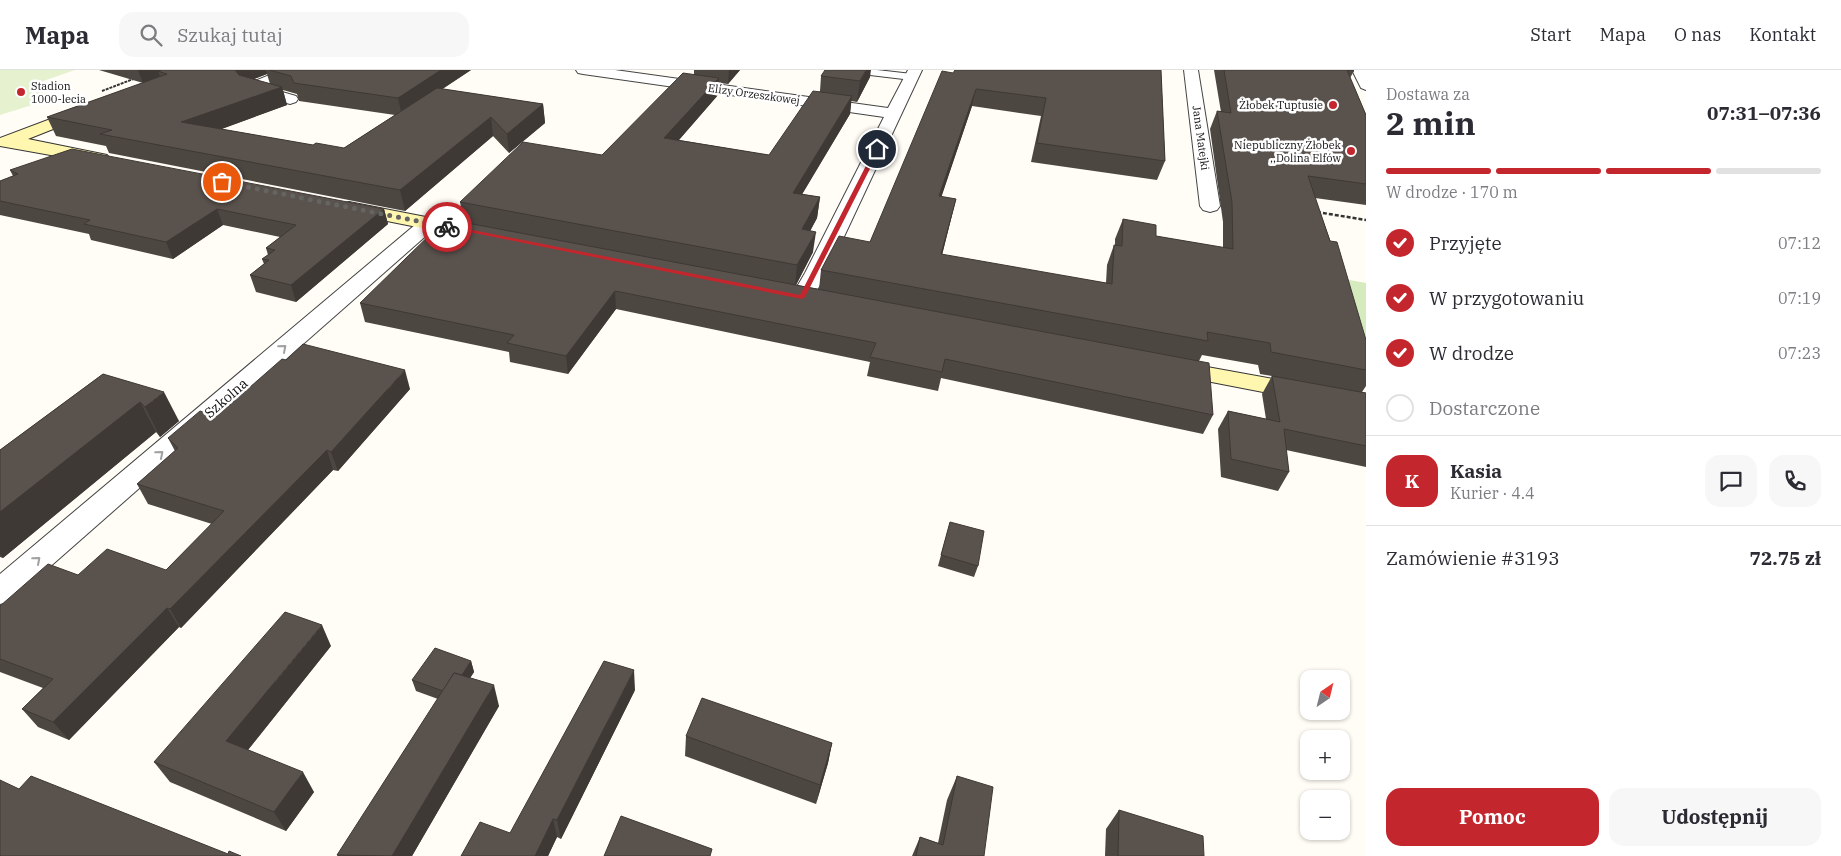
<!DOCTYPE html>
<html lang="pl">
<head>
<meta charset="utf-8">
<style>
  body { margin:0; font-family:"IBM Plex Serif",serif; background:#f7f7f7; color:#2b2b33; height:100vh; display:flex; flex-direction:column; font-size:19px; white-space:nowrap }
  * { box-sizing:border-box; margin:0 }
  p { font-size:16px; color:#7c7c81 }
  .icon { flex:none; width:28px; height:28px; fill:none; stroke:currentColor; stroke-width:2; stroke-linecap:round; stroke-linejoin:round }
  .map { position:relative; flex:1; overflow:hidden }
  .details { display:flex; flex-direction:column; background:#fff; width:475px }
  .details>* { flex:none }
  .needle { width:32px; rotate:35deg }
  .buttons { position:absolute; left:1300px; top:600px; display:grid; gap:10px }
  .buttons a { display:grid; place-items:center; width:50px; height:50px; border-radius:10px; background:#fff; box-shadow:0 1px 4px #0004; font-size:25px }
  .pin { position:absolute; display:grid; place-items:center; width:42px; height:42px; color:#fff; margin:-21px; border:2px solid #fff; border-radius:50%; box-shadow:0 1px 5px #0007 }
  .courier { position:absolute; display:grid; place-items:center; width:50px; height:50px; margin:-25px; border:4px solid #c4262e; border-radius:50%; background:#fff; color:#222; box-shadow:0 1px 6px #0007 }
  .headline em { font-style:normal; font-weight:800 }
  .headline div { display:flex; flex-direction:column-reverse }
  .headline { display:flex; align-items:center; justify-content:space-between; height:85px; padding:0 20px }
  h1 { font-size:32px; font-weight:800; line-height:38px }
  .bar { display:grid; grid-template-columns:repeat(4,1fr); gap:8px 5px; align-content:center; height:60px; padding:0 20px }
  .bar i { height:6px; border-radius:4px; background:#e1e1e2 }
  .bar .active { background:#c4262e }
  .bar p { grid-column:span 4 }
  .line { display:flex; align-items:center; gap:12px; padding:0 20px; border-top:1px solid #e1e1e2 }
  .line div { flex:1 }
  .round { display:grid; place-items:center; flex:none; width:52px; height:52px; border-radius:15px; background:#f7f7f7 }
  ol { padding:0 20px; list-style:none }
  li { display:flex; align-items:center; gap:15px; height:55px }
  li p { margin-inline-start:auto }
  li .icon { padding:5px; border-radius:50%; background:#c4262e; color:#fff; stroke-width:4 }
  li:last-child { color:#7c7c81 }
  li i { width:28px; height:28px; border:2px solid #e1e1e2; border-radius:50% }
  .cta { display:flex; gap:10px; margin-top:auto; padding:10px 20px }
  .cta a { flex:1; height:58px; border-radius:15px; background:#c4262e; color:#fff; font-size:20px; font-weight:800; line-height:58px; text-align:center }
  .cta a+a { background:#f7f7f7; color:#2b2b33 }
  header { display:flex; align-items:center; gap:30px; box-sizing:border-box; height:70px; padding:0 25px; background:#fff; border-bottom:1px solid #e1e1e2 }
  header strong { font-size:24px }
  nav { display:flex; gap:28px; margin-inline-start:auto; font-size:18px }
  .search { width:350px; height:45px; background:#f7f7f7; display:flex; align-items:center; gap:12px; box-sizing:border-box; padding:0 18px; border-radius:15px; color:#7c7c81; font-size:19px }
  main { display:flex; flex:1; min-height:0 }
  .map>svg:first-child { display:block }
  .green { fill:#d5ebbd }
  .pitch { fill:#e6f2cf }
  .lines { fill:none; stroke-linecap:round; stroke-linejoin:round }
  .lane-casing { stroke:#444; stroke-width:2 }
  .street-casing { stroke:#444; stroke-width:2 }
  .secondary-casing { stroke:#333; stroke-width:2 }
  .path-far1 { stroke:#333; stroke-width:2; stroke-dasharray:3 1; stroke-linecap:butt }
  .path { stroke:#333; stroke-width:2.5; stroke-dasharray:4 2; stroke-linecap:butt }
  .lane { fill:#fff; fill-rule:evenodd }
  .street { fill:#fff; fill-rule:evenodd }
  .secondary { fill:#fff6b0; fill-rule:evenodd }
  .wall { fill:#4d4742; fill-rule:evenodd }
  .shaded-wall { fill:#3f3936 }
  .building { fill:#5a524d; stroke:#3f3936 }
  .oneway { stroke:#a0a0a0 }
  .route { fill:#c4262e }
  .done { stroke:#646461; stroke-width:5; stroke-dasharray:0 9 }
  .poi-dot { fill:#c4262e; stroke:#fff; stroke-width:2 }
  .labels { text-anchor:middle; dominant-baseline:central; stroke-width:5; stroke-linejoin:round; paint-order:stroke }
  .far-poi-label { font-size:11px; fill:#111; stroke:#fff; text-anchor:end }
  .far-street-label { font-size:11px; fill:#111; stroke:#fff }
  .street-label { font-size:14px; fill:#111; stroke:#fff }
</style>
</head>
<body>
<header>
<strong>Mapa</strong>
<div class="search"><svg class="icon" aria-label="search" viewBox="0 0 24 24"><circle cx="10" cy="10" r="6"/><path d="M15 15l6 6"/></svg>Szukaj tutaj</div>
<nav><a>Start</a><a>Mapa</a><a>O nas</a><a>Kontakt</a></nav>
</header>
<main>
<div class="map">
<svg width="1366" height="786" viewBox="0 0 1366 786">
  <rect width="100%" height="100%" fill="#fffdf5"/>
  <!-- green -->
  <path class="green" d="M1333,207l33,6v102z"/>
  <!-- pitch -->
  <path class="pitch" d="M0,0h75l-46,16 26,12 -55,17z"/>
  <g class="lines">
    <defs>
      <path id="lane" d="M848,0h29l35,4 5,3 -5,3 -59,-7z"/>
      <g id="street">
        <path d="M282,0h20l-2,3 -35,14 31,9 2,3 -2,3 -6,2 -45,-13 -3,-3 3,-3z"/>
        <path d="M576,0h39l273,38 20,-38h14l-95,203 -17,29 -8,2 -8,-2 -3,-5 14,-24 79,-156 -301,-43 -5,-1z"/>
        <path d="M1184,0h14l22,136 -3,4 -7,2 -7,-2 -3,-4z"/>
        <path d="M1352,0h14v20l-5,-2z"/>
        <path d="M429,147l7,2 3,4 -3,4 -425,374 -11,3v-30l422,-355z"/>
      </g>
      <g id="secondary">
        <path d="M85,36l6,2 2,3 -2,3 -63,25 79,16 3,4 -3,4 -6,1 -101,-18v-8z"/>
        <path d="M349,132l128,25 7,2 3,4 -3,4 -7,2 -135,-27 -3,-4 3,-4z"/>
        <path d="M1174,291l192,35v16l-201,-39 -3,-5 3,-5z"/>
      </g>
    </defs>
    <!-- lane casing -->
    <use href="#lane" class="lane-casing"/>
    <!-- street casing -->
    <use href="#street" class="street-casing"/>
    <!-- secondary casing -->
    <use href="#secondary" class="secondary-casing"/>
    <!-- path-far1 -->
    <path class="path-far1" d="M102,21l34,-13"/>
    <!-- path -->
    <path class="path" d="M1317,142l49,8"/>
    <!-- lane -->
    <use href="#lane" class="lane"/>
    <!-- street -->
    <use href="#street" class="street"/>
    <!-- secondary -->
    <use href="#secondary" class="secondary"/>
  </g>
  <!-- wall -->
  <g class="wall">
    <path d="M99,0h372l-29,19 101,15 2,19 -36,30 -16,-17 -88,75 -296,-58 -3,-7 -50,-10 -9,-19 96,-34zM267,4l3,10 -16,-5zM283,20l14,4 2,7 96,14 -51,33 -31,-3 -92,-16 66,-24z"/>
    <path d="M694,0h46l-12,14 -9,-1 -1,12 -39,45 90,15 51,-64 1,-15 49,1 -13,25 -6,-1 -1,13 -48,80 18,3 -3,21 -7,13 3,21 -17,33 23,4 2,-19 49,-28 83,-169 208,-3 4,91 -8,19 -126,-18 10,-46 -69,-10 -31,91 15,2 -14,56 164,28 1,-18 7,-20h1v-6l8,-20 33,17 67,12v-26l-13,-93 7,-18 4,1 -7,-42h139l1,1 -4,7 16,37v90l-51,-7 51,142v46l-4,6 4,1v74l-80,-17 3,22 -11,19 -57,-14 -3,-48 10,-18 38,8 -4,-25 10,-18 -12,-2 -2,-9 -56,-10 -3,6 14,54 -10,19 -262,-56 -3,13 -71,-15 3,-14 -254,-53 -48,65 -58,-12 -1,-10 -144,-30 -5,-19 104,-81 -4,-20 142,-47 92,-81z"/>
    <path d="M10,100l374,39 4,15 -92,78 -40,-10 -6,-17 14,-11 -2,-5 6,-4 -2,-7 14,-11 -57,-12 -50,34 -82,-19 -2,-6 -89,-19v-34l13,-5z"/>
    <path d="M103,304l76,47 -19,16 -4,-5 -153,126 -3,-1v-107z"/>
    <path d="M410,319l-72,82 -5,-1 -152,158 -2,-1 -110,113 -31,-13 -16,-18 21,-21 -43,-16v-66l78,-31 88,-5 46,-46 -64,-20 -11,-20 38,-33 -7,-13 49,-22z"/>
    <path d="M950,452l28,44 -4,11 -36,-11z"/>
    <path d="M331,576l-83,104 66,42 -28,39 -116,-49 -16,-20z"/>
    <path d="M471,591l3,11 -4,6 29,28 -87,150h-75l101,-157 -22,-8 -4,-11z"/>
    <path d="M635,620l-74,149 -4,-2 -9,19h-87l49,-23z"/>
    <path d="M686,666l146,7 -4,20 -12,41 -131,-48z"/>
    <path d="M957,706l27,80h-72l8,-19 18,6 9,-43z"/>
    <path d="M1119,740l85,46h-99l1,-27z"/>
  </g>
  <!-- shaded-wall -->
  <g class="shaded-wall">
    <path d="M138,0h39l-19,1 2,5 -17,7z"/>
    <path d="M234,0h32l1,4 -23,9z"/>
    <path d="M441,0h30l-69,46 -4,-18z"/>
    <path d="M729,0h11l-12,14z"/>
    <path d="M866,0h5l-1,7 -13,25 3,-21z"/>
    <path d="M719,8l-1,17 -54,62v-19z"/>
    <path d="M282,17l5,18 -98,36 -8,-19z"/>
    <path d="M976,19l-4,17 -37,110 4,-20z"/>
    <path d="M852,26l-2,18 -59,99 2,-20z"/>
    <path d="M543,34l2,19 -36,30 -2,-19z"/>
    <path d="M491,47l2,19 -88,75 -5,-21z"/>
    <path d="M820,127l-3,21 -17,32 2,-21z"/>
    <path d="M956,129l-19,76 4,-21z"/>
    <path d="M217,139l6,16 -50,34 -7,-17z"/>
    <path d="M384,139l4,15 -92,78 -5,-17z"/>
    <path d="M816,162l-3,20 -18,35 2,-22z"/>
    <path d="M615,221l1,18 -48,65 -2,-18z"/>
    <path d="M405,300l5,19 -72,82 -7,-19z"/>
    <path d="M164,322l15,29 -19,16 -15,-30z"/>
    <path d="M140,332l16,30 -153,126 -3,-4v-42z"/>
    <path d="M327,380l6,20 -152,158 -11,-19z"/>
    <path d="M167,538l12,19 -110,113 -16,-18z"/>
    <path d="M322,555l9,21 -92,115 -13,-20z"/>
    <path d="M471,591l3,11 -21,32 -3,-11z"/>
    <path d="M634,600l1,20 -74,149 -4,-19z"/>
    <path d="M494,615l5,21 -87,150h-20z"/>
    <path d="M832,673l-4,20 -12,41 4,-19z"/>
    <path d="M303,702l11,20 -28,39 -12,-19z"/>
    <path d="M553,749l4,18 -9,19h-13z"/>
  </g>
  <!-- building -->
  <g class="building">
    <path d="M161,0h74l4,5 43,12 -101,35 132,23 3,-2 28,5 93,-60 106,16 -36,30 -16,-17 -91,73 -300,-56 12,-4 -65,-13 120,-43 -9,-3z"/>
    <path d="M269,0h172l-43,28 -104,-15 -3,-7z"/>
    <path d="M825,0h41l-6,11 -39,-5z"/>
    <path d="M955,0h206l4,91 -128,-18 9,-45 -70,-9 -37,107 17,3 -15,55 171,30 2,-39 8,1 1,-27 33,6v11l77,13 -1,-47 -15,-91 14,2 -7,-43h129l1,1 -7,-1 19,45v69l-58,-8 22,65 7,1 29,98v30l-95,-18 -1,-9 -63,-11 1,9 -387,-71 18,-34 31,6 72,-171 11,2z"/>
    <path d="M683,3l36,5 -55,60 105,17 44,-64 39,5 -59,97 27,4 -18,32 14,3 -19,33 -337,-63 63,-60 79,13z"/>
    <path d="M72,79l312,60 -93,76 -41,-10 19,-15 -7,-1 13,-9 -9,-2 30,-23 -79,-16 -51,33 -82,-18 6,-4 -90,-19v-20l18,-7 -8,-4z"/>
    <path d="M446,149l763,144 4,52 -268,-56 -3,13 -72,-15 6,-14 -261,-52 -49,65 -59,-13 7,-8 -154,-32z"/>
    <path d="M303,274l102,26 -74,82 -4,-2 -157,159 -3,-1 -114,114 -31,-13 31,-30 -53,-20v-53l48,-42 30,11 29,-26 59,21 58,-59 -87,-27 41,-36 -10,-10 32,-27 17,5 65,-57 4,1z"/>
    <path d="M103,304l61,18 -19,15 -5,-5 -140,110v-62z"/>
    <path d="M1272,306l94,17v53l-82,-17 5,43 -58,-13 -3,-48 52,11z"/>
    <path d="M950,452l34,9 -6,35 -37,-11z"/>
    <path d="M285,542l37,13 -96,116 77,31 -29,40 -120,-50z"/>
    <path d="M435,578l36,13 -9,14 -8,-2 -11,18 -31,-11z"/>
    <path d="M604,591l30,9 -77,150 -4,-1 -18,37h-74l19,-34 30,11z"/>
    <path d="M454,603l40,12 -102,171 -55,-1z"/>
    <path d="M702,628l130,45 -12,42 -134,-49z"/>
    <path d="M31,706l197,78 1,-3 12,5h-241v-76l19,9z"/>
    <path d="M957,706l36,11 -9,69h-68l4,-19 23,8z"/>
    <path d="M1119,740l84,26 1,20h-86z"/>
    <path d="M621,746l91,33 -2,7h-106z"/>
  </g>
  <!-- one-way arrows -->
  <defs><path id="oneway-chevron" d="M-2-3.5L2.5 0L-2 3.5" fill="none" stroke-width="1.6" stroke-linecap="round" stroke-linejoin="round" transform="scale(1.25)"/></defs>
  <g class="oneway">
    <use href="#oneway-chevron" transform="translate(283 278) rotate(-41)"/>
    <use href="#oneway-chevron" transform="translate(160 384) rotate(-41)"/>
    <use href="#oneway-chevron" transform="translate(37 490) rotate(-41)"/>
  </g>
  <!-- route -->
  <path class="route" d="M875,78l5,1 -75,148 -3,2 -358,-72 3,-2 353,70z"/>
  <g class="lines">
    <!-- done -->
    <path class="done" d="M222,112l225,45"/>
  </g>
  <!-- markers -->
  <g class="poi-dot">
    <circle cx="21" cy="22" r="5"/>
    <circle cx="1333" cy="35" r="5"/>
    <circle cx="1351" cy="81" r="5"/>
  </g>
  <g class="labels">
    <!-- far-poi labels -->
    <g class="far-poi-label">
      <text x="31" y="16" text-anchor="start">Stadion<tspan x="31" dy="13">1000-lecia</tspan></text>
      <text x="1323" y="35">Żłobek Tuptusie</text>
      <text x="1341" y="75">Niepubliczny Żłobek<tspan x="1341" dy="13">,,Dolina Elfów</tspan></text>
    </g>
    <!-- far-street labels -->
    <g class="far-street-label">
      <text transform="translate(754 24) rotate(8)">Elizy Orzeszkowej</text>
      <text transform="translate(1201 68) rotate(82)">Jana Matejki</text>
    </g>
    <!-- street labels -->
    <g class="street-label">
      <text transform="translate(226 328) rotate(-41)">Szkolna</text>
    </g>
  </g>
</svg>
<div class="buttons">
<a><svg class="needle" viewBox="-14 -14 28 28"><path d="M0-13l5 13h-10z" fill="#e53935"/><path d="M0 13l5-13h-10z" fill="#7c7c81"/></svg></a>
<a>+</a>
<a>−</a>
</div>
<div class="pin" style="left:222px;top:112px;background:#ea580c"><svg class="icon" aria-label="bag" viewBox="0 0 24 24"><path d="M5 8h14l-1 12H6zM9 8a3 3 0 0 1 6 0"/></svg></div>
<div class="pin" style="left:877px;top:79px;background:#1f2937"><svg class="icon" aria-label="home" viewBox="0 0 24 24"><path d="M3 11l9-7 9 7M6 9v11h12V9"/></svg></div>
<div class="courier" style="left:447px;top:157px"><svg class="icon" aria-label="bike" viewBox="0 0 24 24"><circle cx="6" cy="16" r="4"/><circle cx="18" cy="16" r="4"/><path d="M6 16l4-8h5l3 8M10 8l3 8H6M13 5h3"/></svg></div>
</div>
<section class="details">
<div class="headline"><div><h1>2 min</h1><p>Dostawa za</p></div><em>07:31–07:36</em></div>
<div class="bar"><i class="active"></i><i class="active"></i><i class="active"></i><i></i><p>W drodze · 170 m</p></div>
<ol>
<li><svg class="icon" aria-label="check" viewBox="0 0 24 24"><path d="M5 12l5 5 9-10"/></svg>Przyjęte<p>07:12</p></li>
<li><svg class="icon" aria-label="check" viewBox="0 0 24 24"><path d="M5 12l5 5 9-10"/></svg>W przygotowaniu<p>07:19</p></li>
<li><svg class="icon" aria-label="check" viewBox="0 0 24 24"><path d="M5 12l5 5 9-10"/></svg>W drodze<p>07:23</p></li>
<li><i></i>Dostarczone</li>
</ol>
<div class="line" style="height:90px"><b class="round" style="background:#c4262e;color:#fff">K</b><div><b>Kasia</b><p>Kurier · 4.4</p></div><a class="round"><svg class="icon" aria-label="chat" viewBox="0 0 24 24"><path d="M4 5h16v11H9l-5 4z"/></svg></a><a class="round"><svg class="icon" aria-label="phone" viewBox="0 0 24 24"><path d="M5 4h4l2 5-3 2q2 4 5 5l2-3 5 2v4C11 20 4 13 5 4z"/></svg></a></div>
<div class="line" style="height:65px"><div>Zamówienie #3193</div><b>72.75 zł</b></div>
<div class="cta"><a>Pomoc</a><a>Udostępnij</a></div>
</section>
</main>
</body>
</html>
